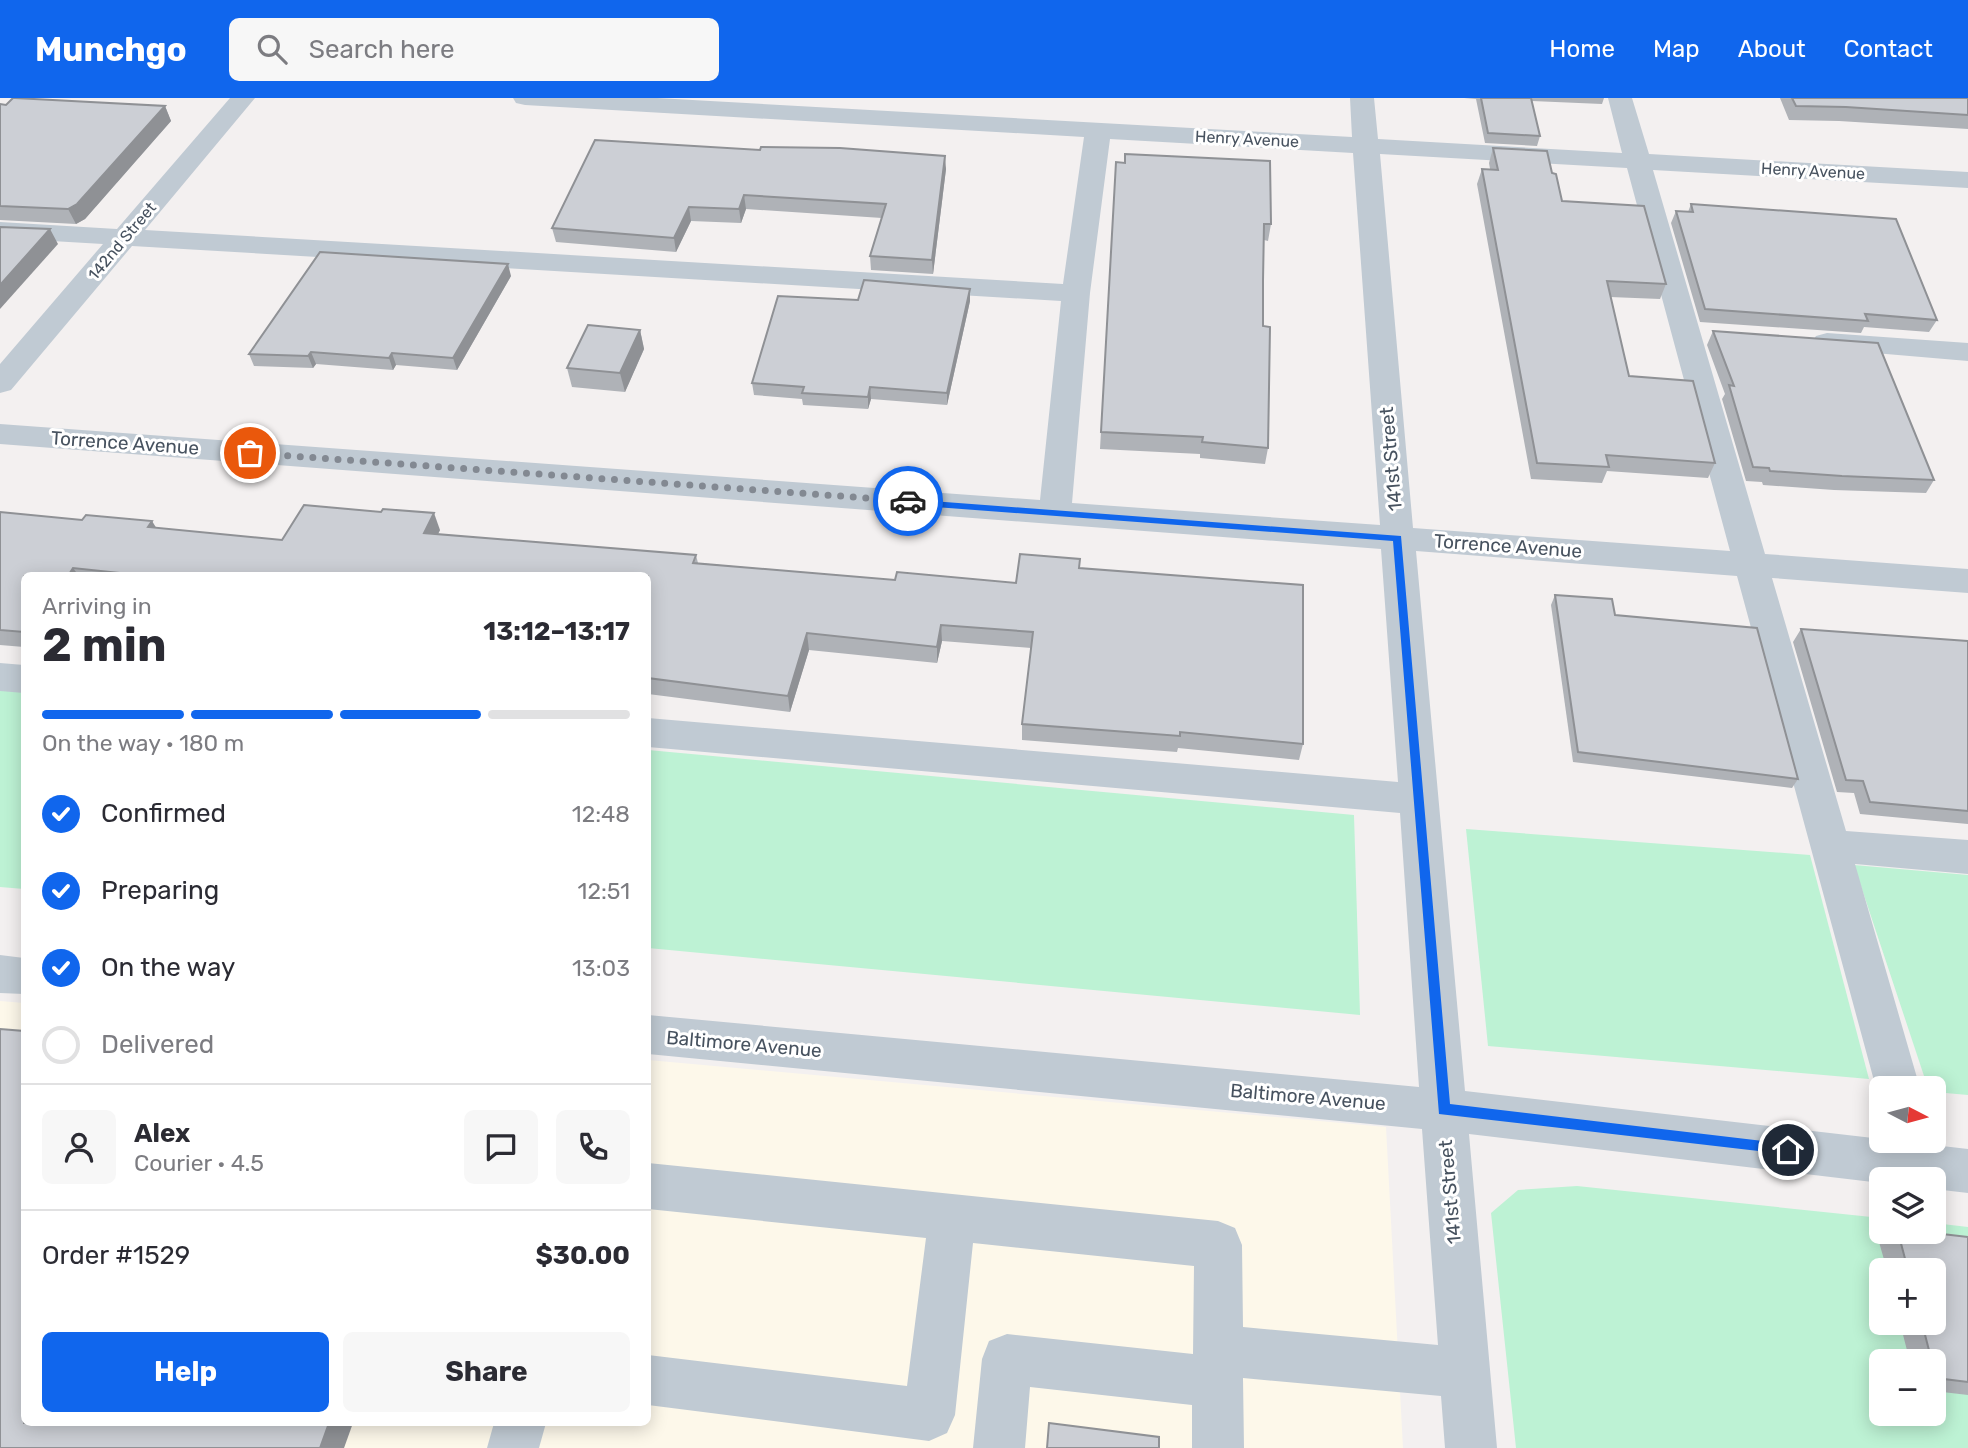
<!DOCTYPE html>
<html lang="en">
<head>
<meta charset="utf-8">
<style>
  body { margin:0; font-family:Rubik,sans-serif; background:#f7f7f7; color:#2b2b33; height:100vh; display:flex; flex-direction:column; font-size:26px; white-space:nowrap }
  * { box-sizing:border-box; margin:0 }
  p { font-size:23px; color:#7c7c81 }
  .icon { flex:none; width:38px; height:38px; fill:none; stroke:currentColor; stroke-width:2; stroke-linecap:round; stroke-linejoin:round }
  .map { position:relative; flex:1; overflow:hidden }
  .drawer { position:absolute; left:21px; top:474px; width:630px; height:854px; display:flex; flex-direction:column; background:#fff; border-radius:10px; box-shadow:0 4px 18px #0003 }
  .drawer>* { flex:none }
  .needle { width:46px; rotate:96deg }
  .controls { position:absolute; left:1869px; top:978px; display:grid; gap:14px }
  .controls a { display:grid; place-items:center; width:77px; height:77px; border-radius:10px; background:#fff; box-shadow:0 4px 18px #0003; font-size:35px }
  .pin { position:absolute; display:grid; place-items:center; width:60px; height:60px; color:#fff; margin:-30px; border:4px solid #fff; border-radius:50%; box-shadow:0 2px 7px #0007 }
  .courier { position:absolute; display:grid; place-items:center; width:70px; height:70px; margin:-35px; border:5px solid #1066ed; border-radius:50%; background:#fff; color:#222; box-shadow:0 2px 9px #0007 }
  .head em { font-style:normal; font-weight:700 }
  .head div { display:flex; flex-direction:column-reverse }
  .head { display:flex; align-items:center; justify-content:space-between; height:119px; padding:0 21px }
  h1 { font-size:46px; font-weight:700; line-height:52px }
  .bar { display:grid; grid-template-columns:repeat(4,1fr); gap:10px 7px; align-content:center; height:84px; padding:0 21px }
  .bar i { height:9px; border-radius:5px; background:#e1e1e2 }
  .bar .current { background:#1066ed }
  .bar p { grid-column:span 4 }
  .line { display:flex; align-items:center; gap:18px; padding:0 21px; border-top:2px solid #e1e1e2 }
  .line div { flex:1 }
  .round { display:grid; place-items:center; flex:none; width:74px; height:74px; border-radius:10px; background:#f7f7f7 }
  ol { padding:0 21px; list-style:none }
  li { display:flex; align-items:center; gap:21px; height:77px }
  li p { margin-inline-start:auto }
  li .icon { padding:7px; border-radius:50%; background:#1066ed; color:#fff; stroke-width:4 }
  li:last-child { color:#7c7c81 }
  li i { width:38px; height:38px; border:4px solid #e1e1e2; border-radius:50% }
  .primary-button { display:flex; gap:14px; margin-top:auto; padding:14px 21px }
  .primary-button a { flex:1; height:80px; border-radius:10px; background:#1066ed; color:#fff; font-size:28px; font-weight:700; line-height:80px; text-align:center }
  .primary-button a+a { background:#f7f7f7; color:#2b2b33 }
  header { display:flex; align-items:center; gap:42px; box-sizing:border-box; height:98px; padding:0 35px; background:#1066ed; color:#fff }
  header strong { font-size:33px }
  nav { display:flex; gap:38px; margin-inline-start:auto; font-size:24px }
  .search { width:490px; height:63px; background:#f7f7f7; display:flex; align-items:center; gap:18px; box-sizing:border-box; padding:0 24px; border-radius:10px; color:#7c7c81; font-size:26px }
  .map>svg:first-child { display:block }
  .commercial { fill:#fdf8ea }
  .green { fill:#bdf2d4; fill-rule:evenodd }
  .lines { fill:none; stroke-linecap:round; stroke-linejoin:round }
  .minor { fill:#c0cad3; fill-rule:evenodd }
  .wall { fill:#afb2b7 }
  .shaded-wall { fill:#8f9195 }
  .building { fill:#cccfd5; stroke:#8f9195; stroke-width:2 }
  .route { fill:#1066ed }
  .done { stroke:#838992; stroke-width:7; stroke-dasharray:0 12.6 }
  .labels { text-anchor:middle; dominant-baseline:central; stroke-width:6; stroke-linejoin:round; paint-order:stroke }
  .far-street-label { font-size:16px; fill:#47525f; stroke:#fff }
  .street-label { font-size:19px; fill:#47525f; stroke:#fff }
</style>
</head>
<body>
<header>
<strong>Munchgo</strong>
<div class="search"><svg class="icon" aria-label="search" viewBox="0 0 24 24"><circle cx="10" cy="10" r="6"/><path d="M15 15l6 6"/></svg>Search here</div>
<nav><a>Home</a><a>Map</a><a>About</a><a>Contact</a></nav>
</header>
<div class="map">
<svg width="1968" height="1350" viewBox="0 0 1968 1350">
  <rect width="100%" height="100%" fill="#f3f0f0"/>
  <!-- commercial -->
  <path class="commercial" d="M0,903l24,2v420h624v-363l738,67 17,321h-1403z"/>
  <!-- green -->
  <g class="green">
    <path d="M0,592l24,2v197l-24,-2z"/>
    <path d="M648,652l706,65 6,200 -712,-67z"/>
    <path d="M1466,731l344,26 59,224 -381,-33z"/>
    <path d="M1854,767l114,10v220l-34,-3v-4h-6z"/>
    <path d="M1577,1088l304,32v14h53v-9l34,4v221h-452l-25,-235 27,-23zM1881,1172h53v53h-53zM1881,1264h53v52h-53z"/>
  </g>
  <g class="lines">
    <!-- minor -->
    <g class="minor">
      <path d="M230,0h25l-110,132 918,54 21,-147 -559,-32 -9,-2 -3,-5h144l695,39 -2,-39h24l4,41 244,14 -14,-55h24l17,56 319,18v16l-315,-18 112,384 203,15v24l-196,-15 74,253 122,9v34l-113,-10 65,224h-39v13l-5,-13 -139,-512 -321,-25 49,540 503,58v44l-34,-4v-9h-53v3l-412,-49 28,314h-52l-4,-52 -198,-18 1,70h-52v-43l-162,-18 -5,61h-52l9,-89 7,-18 18,-7 186,20 1,-88 -221,-23 -18,172 -8,18 -18,8 -281,-36v-50l259,31 19,-148 -278,-29v-46l570,58 17,7 7,17 1,82 195,18 -16,-216 -774,-75v-39l771,72 -19,-274 -752,-66v-29l750,64 -17,-233 -1381,-105v-20l1040,76 21,-199 -929,-55 -121,144 -11,3v-29l103,-120 -103,-6v-16l117,7zM1110,41l243,14 27,372 -308,-22 18,-210zM1380,56l247,14 103,383 -317,-23z"/>
      <path d="M1827,235l141,10v18l-152,-13 -4,-6 4,-6z"/>
      <path d="M0,565l24,2v28l-24,-2z"/>
      <path d="M0,857l24,3v36l-24,-1z"/>
      <path d="M494,1325h52l-7,25h-52z"/>
    </g>
  </g>
  <!-- wall -->
  <g class="wall">
    <path d="M1464,0h140l-2,6 -70,-3 8,35 -3,10 -52,-3 -9,-44z"/>
    <path d="M1780,0h188v31l-129,-8 -50,-1z"/>
    <path d="M0,6l165,2 6,15 -86,98 -9,5 -76,-4z"/>
    <path d="M1493,50l59,25 10,28 104,83 -6,15 -50,-2 19,79 86,87 -7,15 -101,-7 -5,12 -71,-4 -54,-295 5,-15h8l-1,-6z"/>
    <path d="M760,52l186,19 -13,105 -62,-4 -1,-14 12,-38 -136,-9 -5,14 -50,-2 -15,31 -120,-10 -4,-14z"/>
    <path d="M1116,64l155,62 -3,17 -4,-1 -1,86 5,122 -3,16 -65,-6v-4l-100,-5z"/>
    <path d="M1691,106l246,116 -8,12 -65,-5 -3,6 -161,-11 -29,-99 5,-12 12,1z"/>
    <path d="M511,178l-54,94 -61,-5 -3,5 -77,-6 -3,4 -59,-2 -5,-12z"/>
    <path d="M970,191v12l-23,104 -76,-6 -3,10 -65,-4 -1,-6 -48,-4 -2,-12 106,-83z"/>
    <path d="M640,232l4,19 -19,43 -53,-5 -5,-19z"/>
    <path d="M1713,233l221,149 -8,13 -92,-3 -71,-5 -1,-3 -16,-1 -24,-82 3,-5 -18,-49z"/>
    <path d="M0,414l282,28 158,-10 -2,4 258,21 2,8 197,17 121,3 63,-15 224,176 -4,16 -121,-12 -1,4 -155,-12v-16l9,-76 -89,-7 -5,22 -128,-13 -19,62 -142,-18v-118h-624v71l-24,-2z"/>
    <path d="M1555,497l60,20 183,164 -6,9 -219,-26 -22,-157z"/>
    <path d="M1801,531l167,12v183l-108,-10 -6,-21 -17,-1 -44,-150z"/>
    <path d="M1893,1134h32l43,5v158l-34,-4v-29h-24l-10,-39h34v-53h-47l-8,-28z"/>
  </g>
  <!-- shaded-wall -->
  <g class="shaded-wall">
    <path d="M165,8l6,15 -86,98 -9,5 -8,-15z"/>
    <path d="M945,58l1,13 -13,105 -1,-14z"/>
    <path d="M744,97l2,14 -5,14 -2,-14z"/>
    <path d="M689,109l2,14 -15,31 -2,-14z"/>
    <path d="M50,131l8,15 -58,65v-24z"/>
    <path d="M508,166l3,12 -54,94 -4,-12z"/>
    <path d="M970,191v12l-23,104v-12z"/>
    <path d="M640,232l4,19 -19,43 -5,-19z"/>
    <path d="M311,254l5,12 -3,4 -5,-12z"/>
    <path d="M392,255l4,12 -3,5 -4,-12z"/>
    <path d="M870,289l1,12 -3,10v-12z"/>
    <path d="M434,415l6,17 -10,19 -6,-16z"/>
    <path d="M152,423l10,16 -14,-10z"/>
    <path d="M73,470l6,8h-11z"/>
    <path d="M941,527l1,16 -5,22v-16z"/>
    <path d="M807,535l2,17 -19,62 -2,-16z"/>
    <path d="M329,1325h24l-9,25h-24z"/>
  </g>
  <!-- building -->
  <g class="building">
    <path d="M13,0h2l150,8 -88,98 -9,5 -68,-3v-102l6,1z"/>
    <path d="M1481,0h50l9,38 -52,-3z"/>
    <path d="M1792,0h176v17l-122,-8 -50,-1z"/>
    <path d="M595,42l165,10 1,-3 79,1 105,8 -13,104 -62,-4 16,-52 -142,-9 -5,14 -50,-2 -15,31 -122,-10z"/>
    <path d="M1493,50l54,3 5,22 4,1 6,27 82,5 22,78 -59,-3 22,95 64,5 22,82 -109,-8 3,12 -72,-4 -55,-294 16,1z"/>
    <path d="M1125,56l145,7 1,63h-7l-1,57v45l7,1 -2,121 -66,-6 1,-5 -102,-5 15,-270 9,1z"/>
    <path d="M1691,106l205,15 41,101 -72,-6 3,7 -163,-12 -29,-98 17,1z"/>
    <path d="M0,129l50,2 -50,56z"/>
    <path d="M320,154l188,12 -55,94 -61,-5 -3,5 -78,-6 -3,4 -59,-2z"/>
    <path d="M864,182l106,9 -23,104 -77,-6 -2,10 -66,-4 2,-6 -52,-4 26,-87 80,4z"/>
    <path d="M588,227l52,5 -20,43 -53,-5z"/>
    <path d="M1713,233l165,12 56,137 -92,-4 -72,-5 -1,-3 -16,-1 -24,-82 5,1z"/>
    <path d="M304,407l77,7 2,-3 51,4 -10,20 272,22 -3,8 202,17 2,-8 119,11 4,-29 60,5 -1,9 224,17v159l-123,-12v4l-158,-12 11,-92 -92,-7 -4,22 -130,-14 -19,63 -140,-18v-102h-500l-75,-8 -5,8h-44v56l-24,-2v-118l82,8 4,-5 66,6 -4,6 134,13z"/>
    <path d="M1555,497l57,4 3,16 142,13 41,151 -220,-27z"/>
    <path d="M1801,531l167,12v170l-98,-9 -7,-21 -17,-1z"/>
    <path d="M0,931l24,2v392h305l-9,25h-320z"/>
    <path d="M1898,1134h27l43,5v145l-32,-4 -2,-10v-6h-2l-10,-39h12v-53h-26z"/>
    <path d="M1049,1325l110,14v11h-112z"/>
  </g>
  <!-- route -->
  <path class="route" d="M905,401l496,37 49,568 338,40 7,6 -2,5 -354,-41 -46,-573 -485,-36z"/>
  <g class="lines">
    <!-- done -->
    <path class="done" d="M250,355l658,48"/>
  </g>
  <g class="labels">
    <!-- far-street labels -->
    <g class="far-street-label">
      <text transform="translate(1247 41) rotate(3)">Henry Avenue</text>
      <text transform="translate(1813 73) rotate(3)">Henry Avenue</text>
      <text transform="translate(122 143) rotate(-50)">142nd Street</text>
    </g>
    <!-- street labels -->
    <g class="street-label">
      <text transform="translate(125 345) rotate(4)">Torrence Avenue</text>
      <text transform="translate(1391 361) rotate(-95)">141st Street</text>
      <text transform="translate(1508 448) rotate(4)">Torrence Avenue</text>
      <text transform="translate(744 946) rotate(5)">Baltimore Avenue</text>
      <text transform="translate(1308 999) rotate(5)">Baltimore Avenue</text>
      <text transform="translate(1450 1094) rotate(-95)">141st Street</text>
    </g>
  </g>
</svg>
<div class="controls">
<a><svg class="needle" viewBox="-14 -14 28 28"><path d="M0-13l5 13h-10z" fill="#e53935"/><path d="M0 13l5-13h-10z" fill="#7c7c81"/></svg></a>
<a><svg class="icon" aria-label="layers" viewBox="0 0 24 24"><path d="M12 4l9 5-9 5-9-5zM3 14l9 5 9-5"/></svg></a>
<a>+</a>
<a>−</a>
</div>
<div class="pin" style="left:250px;top:355px;background:#ea580c"><svg class="icon" aria-label="bag" viewBox="0 0 24 24"><path d="M5 8h14l-1 12H6zM9 8a3 3 0 0 1 6 0"/></svg></div>
<div class="pin" style="left:1788px;top:1052px;background:#1f2937"><svg class="icon" aria-label="home" viewBox="0 0 24 24"><path d="M3 11l9-7 9 7M6 9v11h12V9"/></svg></div>
<div class="courier" style="left:908px;top:403px"><svg class="icon" aria-label="car" viewBox="0 0 24 24"><path d="M5 17H2v-5l4-1 3-4h7l3 4 3 1v5h-3M9 17h6M6 11h13"/><circle cx="7" cy="17" r="2"/><circle cx="17" cy="17" r="2"/></svg></div>
<section class="drawer">
<div class="head"><div><h1>2 min</h1><p>Arriving in</p></div><em>13:12–13:17</em></div>
<div class="bar"><i class="current"></i><i class="current"></i><i class="current"></i><i></i><p>On the way · 180 m</p></div>
<ol>
<li><svg class="icon" aria-label="check" viewBox="0 0 24 24"><path d="M5 12l5 5 9-10"/></svg>Confirmed<p>12:48</p></li>
<li><svg class="icon" aria-label="check" viewBox="0 0 24 24"><path d="M5 12l5 5 9-10"/></svg>Preparing<p>12:51</p></li>
<li><svg class="icon" aria-label="check" viewBox="0 0 24 24"><path d="M5 12l5 5 9-10"/></svg>On the way<p>13:03</p></li>
<li><i></i>Delivered</li>
</ol>
<div class="line" style="height:126px"><a class="round"><svg class="icon" aria-label="person" viewBox="0 0 24 24"><circle cx="12" cy="8" r="4"/><path d="M4 21q1-7 8-7t8 7"/></svg></a><div><b>Alex</b><p>Courier · 4.5</p></div><a class="round"><svg class="icon" aria-label="chat" viewBox="0 0 24 24"><path d="M4 5h16v11H9l-5 4z"/></svg></a><a class="round"><svg class="icon" aria-label="phone" viewBox="0 0 24 24"><path d="M5 4h4l2 5-3 2q2 4 5 5l2-3 5 2v4C11 20 4 13 5 4z"/></svg></a></div>
<div class="line" style="height:91px"><div>Order #1529</div><b>$30.00</b></div>
<div class="primary-button"><a>Help</a><a>Share</a></div>
</section>
</div>
</body>
</html>
